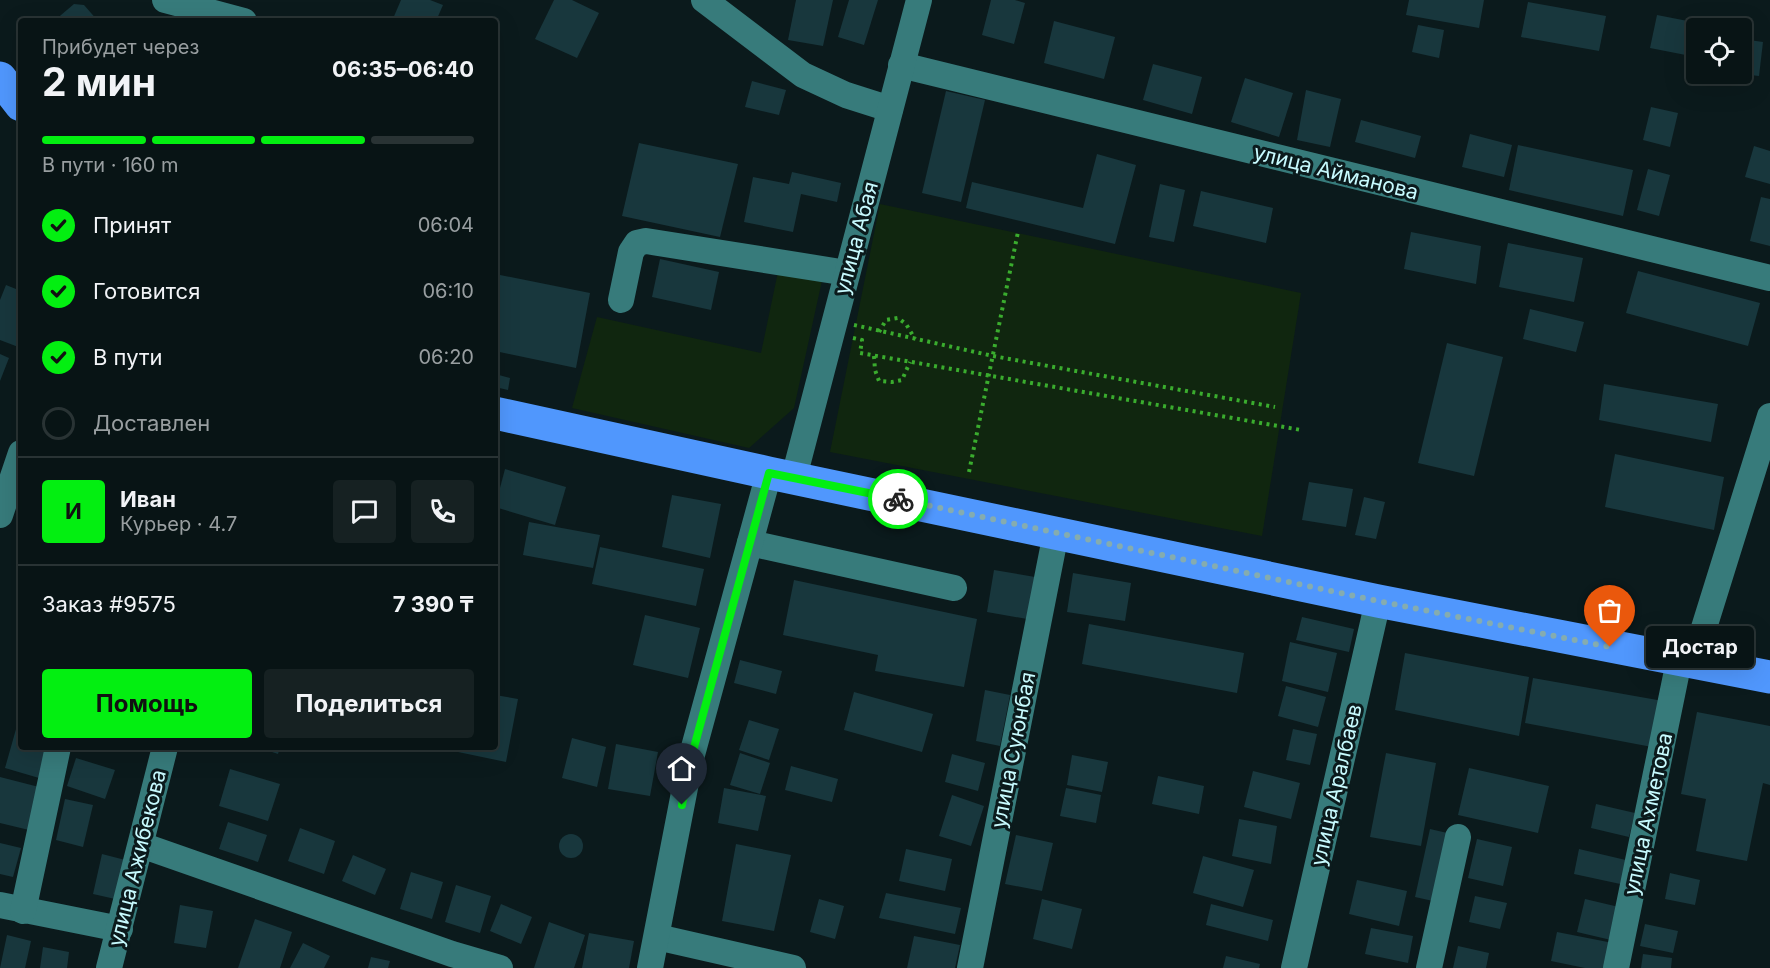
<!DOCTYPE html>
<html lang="ru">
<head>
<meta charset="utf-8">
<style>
  body { margin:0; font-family:Inter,sans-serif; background:#162122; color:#f1f3f6; height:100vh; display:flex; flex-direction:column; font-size:22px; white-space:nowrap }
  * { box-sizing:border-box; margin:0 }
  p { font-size:20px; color:#989ea0 }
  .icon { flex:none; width:33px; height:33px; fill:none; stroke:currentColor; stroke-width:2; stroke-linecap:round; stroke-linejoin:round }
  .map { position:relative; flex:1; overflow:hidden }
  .drawer { position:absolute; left:18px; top:18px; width:480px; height:732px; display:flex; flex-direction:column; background:#081415; border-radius:6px; box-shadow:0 6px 24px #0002,0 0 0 2px #293334 }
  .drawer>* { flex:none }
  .controls { position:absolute; left:1686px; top:18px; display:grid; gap:12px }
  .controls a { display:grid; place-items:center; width:66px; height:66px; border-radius:6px; background:#081415; box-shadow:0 6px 24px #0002,0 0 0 2px #293334; font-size:30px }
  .pin { position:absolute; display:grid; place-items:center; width:51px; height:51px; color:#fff; margin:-62px -26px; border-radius:50% 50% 50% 0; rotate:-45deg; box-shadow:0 0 6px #0007 }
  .pin .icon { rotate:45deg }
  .courier { position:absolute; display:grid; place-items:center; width:60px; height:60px; margin:-30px; border:4px solid #03ef11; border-radius:50%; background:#fff; color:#222; box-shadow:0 2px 8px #0007 }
  .bubble { position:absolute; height:42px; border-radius:6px; background:#081415; box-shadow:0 6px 24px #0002,0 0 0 2px #293334; font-size:20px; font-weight:700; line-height:42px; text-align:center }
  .head em { font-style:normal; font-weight:700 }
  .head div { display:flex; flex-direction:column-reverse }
  .head { display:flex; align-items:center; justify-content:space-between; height:102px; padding:0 24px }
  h1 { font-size:39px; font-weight:700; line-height:45px }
  .bar { display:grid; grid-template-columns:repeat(4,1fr); gap:9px 6px; align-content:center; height:72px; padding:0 24px }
  .bar i { height:8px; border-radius:4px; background:#293334 }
  .bar .active { background:#03ef11 }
  .bar p { grid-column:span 4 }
  .line { display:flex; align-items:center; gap:15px; padding:0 24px; border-top:2px solid #293334 }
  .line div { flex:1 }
  .round { display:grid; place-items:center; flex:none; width:63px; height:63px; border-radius:6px; background:#162122 }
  ol { padding:0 24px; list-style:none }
  li { display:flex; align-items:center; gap:18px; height:66px }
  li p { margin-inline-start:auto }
  li .icon { padding:6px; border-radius:50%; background:#03ef11; color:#111; stroke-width:4 }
  li:last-child { color:#989ea0 }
  li i { width:33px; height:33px; border:3px solid #293334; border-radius:50% }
  .primary-button { display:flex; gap:12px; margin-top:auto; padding:12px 24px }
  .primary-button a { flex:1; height:69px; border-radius:6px; background:#03ef11; color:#111; font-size:24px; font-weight:700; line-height:69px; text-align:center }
  .primary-button a+a { background:#162122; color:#f1f3f6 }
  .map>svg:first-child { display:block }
  .green { fill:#10260f }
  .building { fill:#18373d }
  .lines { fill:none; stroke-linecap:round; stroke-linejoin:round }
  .path { stroke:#3aac2e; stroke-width:4; stroke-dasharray:3 4.5; stroke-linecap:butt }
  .minor { stroke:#377b7b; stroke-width:26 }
  .major { stroke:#5097fd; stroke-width:33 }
  .done { stroke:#85acaf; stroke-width:6; stroke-dasharray:0 10.8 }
  .route { stroke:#03ef11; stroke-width:8 }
  .labels { text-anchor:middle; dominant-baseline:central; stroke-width:6; stroke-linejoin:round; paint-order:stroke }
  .street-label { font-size:21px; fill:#c7fafe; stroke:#0b1a1c }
</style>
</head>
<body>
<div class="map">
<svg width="1770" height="968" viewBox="0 0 1770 968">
  <rect width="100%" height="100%" fill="#0b1a1c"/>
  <!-- green -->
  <g class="green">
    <path d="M880,204l421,89 -39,243 -432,-84z"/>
    <path d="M779,267l44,9 -29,132 -45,40 -177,-40 25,-91 164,36z"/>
  </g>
  <!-- building -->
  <g class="building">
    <path d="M401,0h29l13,5 -7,16h-44z"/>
    <path d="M554,0h18l27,13 -22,45 -42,-19z"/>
    <path d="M796,0h37l-10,46 -35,-6z"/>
    <path d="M849,0h29l-14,45 -26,-8z"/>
    <path d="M991,0h24l10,3 -11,41 -32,-9z"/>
    <path d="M1409,0h75l-5,28 -73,-13z"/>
    <path d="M1528,2l78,14 -7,35 -78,-14z"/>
    <path d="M74,4l10,1 14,16h-44z"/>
    <path d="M1657,15l46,9 -1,4h-6v29l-46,-9z"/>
    <path d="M1054,21l61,16 -11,42 -60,-16z"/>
    <path d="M1418,25l26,5 -5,28 -27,-6z"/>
    <path d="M1742,39l21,3 -4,34 -17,-2z"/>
    <path d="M1153,64l49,13 -10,37 -49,-14z"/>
    <path d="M1245,78l48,15 -14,44 -48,-15z"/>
    <path d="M752,81l34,9 -7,25 -34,-8z"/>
    <path d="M1306,90l35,9 -11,48 -33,-7z"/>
    <path d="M946,91l39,9 -24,102 -39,-9z"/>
    <path d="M1651,107l27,6 -8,34 -27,-7z"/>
    <path d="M1361,120l60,16 -6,22 -60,-16z"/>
    <path d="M1470,134l42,11 -8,32 -42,-10z"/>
    <path d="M639,143l99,21 -18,73 -98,-21z"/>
    <path d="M1518,145l115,25 -10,46 -114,-26z"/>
    <path d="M1754,146l16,5v33l-25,-7z"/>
    <path d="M1097,154l39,11 -21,79 -149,-36 6,-26 111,26z"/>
    <path d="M1648,169l22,6 -11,41 -22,-6z"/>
    <path d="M792,172l49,11 -4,19 -36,-8 -8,38 -49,-10 9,-45 36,7z"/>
    <path d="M1160,184l25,6 -11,52 -25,-5z"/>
    <path d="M1201,191l72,17 -7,35 -73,-17z"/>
    <path d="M1761,197l9,2v47l-20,-5z"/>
    <path d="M1411,232l70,14 -5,38 -72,-15z"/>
    <path d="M1508,243l75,15 -9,44 -75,-15z"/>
    <path d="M660,259l59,13 -8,38 -59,-13z"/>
    <path d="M1638,271l122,32 -12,43 -122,-33z"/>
    <path d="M495,274l95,19 -14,75 -81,-17z"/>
    <path d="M6,285l15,6v57l-21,-8v-40z"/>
    <path d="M1530,309l54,13 -8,30 -53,-13z"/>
    <path d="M1447,343l56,14 -29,119 -56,-13z"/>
    <path d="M0,354l9,4 -9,23z"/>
    <path d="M495,374l15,4 -2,12 -13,-3z"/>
    <path d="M1604,384l114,20 -7,38 -112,-22z"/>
    <path d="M1615,454l109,23 -10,53 -109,-23z"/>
    <path d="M505,469l61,18 -11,38 -60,-18z"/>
    <path d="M1309,482l44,7 -7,38 -44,-7z"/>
    <path d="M672,495l49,9 -11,54 -48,-11z"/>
    <path d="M1364,497l21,5 -9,37 -21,-4z"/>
    <path d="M529,522l71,13 -7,33 -70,-13z"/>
    <path d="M600,547l104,22 -8,37 -104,-22z"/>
    <path d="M994,570l47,8 -8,42 -46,-8z"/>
    <path d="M1073,573l58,10 -6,38 -58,-9z"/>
    <path d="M794,580l183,39 -13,68 -89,-16 3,-16 -95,-20z"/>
    <path d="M1592,601l32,7 -3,13 -31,-6z"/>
    <path d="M645,615l55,13 -12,50 -55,-13z"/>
    <path d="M1302,617l52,12 -5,23 -53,-12z"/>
    <path d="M1089,624l155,29 -7,40 -155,-29z"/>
    <path d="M1290,642l47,11 -9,39 -46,-11z"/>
    <path d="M1405,653l124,24 -10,59 -124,-26z"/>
    <path d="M740,660l42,11 -6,23 -42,-11z"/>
    <path d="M1533,678l130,23 -11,46 -127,-24z"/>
    <path d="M1286,686l40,11 -8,30 -40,-11z"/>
    <path d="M985,690l25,5 -10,51 -24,-5z"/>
    <path d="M854,692l79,22 -11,38 -78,-22z"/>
    <path d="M495,695l23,4 -12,63 -48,-10 1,-5h36z"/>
    <path d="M1697,712l73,14v59l-7,-2 -16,78 -51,-10 10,-52 -25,-5z"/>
    <path d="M20,715l1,32h28l-10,31 -34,-10z"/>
    <path d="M749,720l30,9 -10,31 -30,-10z"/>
    <path d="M1293,729l24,5 -7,31 -24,-5z"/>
    <path d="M572,738l34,9 -9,40 -35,-9z"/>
    <path d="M616,744l42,8 -8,44 -42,-7z"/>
    <path d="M257,747h23l-2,7z"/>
    <path d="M740,753l30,10 -10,31 -30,-9z"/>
    <path d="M1386,753l50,10 -15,83 -51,-9z"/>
    <path d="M952,754l33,9 -7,28 -33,-9z"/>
    <path d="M1072,755l36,7 -6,30 -35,-7z"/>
    <path d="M76,758l39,12 -10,29 -38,-13z"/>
    <path d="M791,766l47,13 -6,23 -47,-12z"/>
    <path d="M1469,768l80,18 -11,47 -80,-18z"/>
    <path d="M230,769l50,15 -12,37 -49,-15z"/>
    <path d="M1253,771l47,12 -9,36 -47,-12z"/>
    <path d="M1158,776l46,10 -5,28 -47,-10z"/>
    <path d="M0,777l39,10 -10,43 -29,-7z"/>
    <path d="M724,788l42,8 -8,35 -40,-8z"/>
    <path d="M1066,788l35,7 -5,28 -36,-7z"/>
    <path d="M952,795l32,11 -13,40 -32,-10z"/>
    <path d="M65,799l28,6 -10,42 -27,-7z"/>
    <path d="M1596,804l39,9 -6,24 -38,-9z"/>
    <path d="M1239,819l38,7 -6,38 -39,-8z"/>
    <path d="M228,822l39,13 -9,27 -39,-13z"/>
    <path d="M300,828l35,13 -11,33 -36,-13z"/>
    <path d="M1430,829l26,6 -14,68 -27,-6z"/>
    <circle cx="571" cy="846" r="12"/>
    <path d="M1016,835l37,8 -11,48 -37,-7z"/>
    <path d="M1477,839l35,8 -9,39 -35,-8z"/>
    <path d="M0,843l21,5 -8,29 -13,-3z"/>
    <path d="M736,844l55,11 -17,76 -52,-10z"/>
    <path d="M906,849l46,10 -7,32 -46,-10z"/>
    <path d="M1579,849l51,12 -5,24 -51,-11z"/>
    <path d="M102,854l31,8 -9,39 -31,-7z"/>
    <path d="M353,855l33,14 -11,26 -33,-14z"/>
    <path d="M1203,856l51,14 -11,37 -50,-14z"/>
    <path d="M411,872l32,10 -11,37 -32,-10z"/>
    <path d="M1670,873l30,7 -5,25 -30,-6z"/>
    <path d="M1357,880l50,11 -8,35 -50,-12z"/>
    <path d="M456,885l35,11 -11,37 -35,-11z"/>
    <path d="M886,893l75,15 -6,26 -76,-16z"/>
    <path d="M1475,896l32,7 -7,26 -31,-7z"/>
    <path d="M819,899l25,7 -9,33 -25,-7z"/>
    <path d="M1042,899l40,10 -10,40 -39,-10z"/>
    <path d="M1585,899l34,8 -8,33 -34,-8z"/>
    <path d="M501,904l31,13 -11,27 -31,-13z"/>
    <path d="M1211,904l62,16 -5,21 -62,-16z"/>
    <path d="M180,905l33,6 -7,37 -32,-5z"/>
    <path d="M255,919l37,13 -12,36h-42z"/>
    <path d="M549,922l36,13 -11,33h-40z"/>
    <path d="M1645,924l33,7 -5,22 -33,-7z"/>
    <path d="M1371,928l42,8 -5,27 -43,-9z"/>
    <path d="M1557,932l56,11 -6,25h-22l-34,-7z"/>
    <path d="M589,933l45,8 -5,27h-47z"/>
    <path d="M7,935l24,6 -6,27h-25z"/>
    <path d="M914,936l46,9 -5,23h-48z"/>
    <path d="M303,943l27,13 -6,12h-34z"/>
    <path d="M1458,946l31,7 -3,15h-33z"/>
    <path d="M43,947l26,5 -2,16h-27z"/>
    <path d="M1643,954l29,4 -1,10h-30z"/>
    <path d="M1226,956l34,8 -1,4h-36z"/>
    <path d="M371,957l19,4 -2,7h-20z"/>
  </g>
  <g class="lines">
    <!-- path -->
    <g class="path">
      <path d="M854,325l139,31 282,51"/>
      <path d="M879,332l7,-12 12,-2 8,6 9,15"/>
      <path d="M853,338l9,2 -2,13 441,77"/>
      <path d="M874,356l1,14 4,11 13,1 10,-2 8,-18"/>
      <path d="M969,472l49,-240"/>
    </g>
    <!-- minor -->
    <g class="minor">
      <path d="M165,0l79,21"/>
      <path d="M704,0l99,75 43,20 44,14"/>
      <path d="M901,65l869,213"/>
      <path d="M621,300l10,-48 6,-9 9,-2 201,32"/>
      <path d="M794,477l125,-477"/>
      <path d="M0,515l21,-62"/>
      <path d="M750,543l204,45"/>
      <path d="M1693,663l77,-247"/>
      <path d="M141,845l311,109 48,14"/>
      <path d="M0,905l120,24"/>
      <path d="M23,911l35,-164"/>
      <path d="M657,937l136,31"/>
      <path d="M109,968l56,-221"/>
      <path d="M650,968l40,-206 79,-289"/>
      <path d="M970,968l86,-435"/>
      <path d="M1294,968l84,-367"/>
      <path d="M1429,968l29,-131"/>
      <path d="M1616,968l63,-307"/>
    </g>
    <!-- major -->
    <g class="major">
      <path d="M0,78l21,27"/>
      <path d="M495,413l274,60 609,128 392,76"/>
    </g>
  </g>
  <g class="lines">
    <!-- done -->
    <path class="done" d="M898,499l480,102 232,46"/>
    <!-- route -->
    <path class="route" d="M682,805l8,-43 79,-289 129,26"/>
  </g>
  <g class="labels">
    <!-- street labels -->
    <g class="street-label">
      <text transform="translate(1336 172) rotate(14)">улица Айманова</text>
      <text transform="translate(856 238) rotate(-75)">улица Абая</text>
      <text transform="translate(1013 750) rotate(-79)">улица Суюнбая</text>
      <text transform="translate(1336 785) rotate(-77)">улица Аралбаев</text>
      <text transform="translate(1648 814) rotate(-78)">улица Ахметова</text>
      <text transform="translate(137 858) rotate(-76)">улица Ажибекова</text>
    </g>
  </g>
</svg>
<div class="controls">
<a><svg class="icon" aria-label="locate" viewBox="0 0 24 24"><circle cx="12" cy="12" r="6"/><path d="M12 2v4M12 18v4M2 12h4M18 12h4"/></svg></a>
</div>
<div class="pin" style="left:1610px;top:647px;background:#ea580c"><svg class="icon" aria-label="bag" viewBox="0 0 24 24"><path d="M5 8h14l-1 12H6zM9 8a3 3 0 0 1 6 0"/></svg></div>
<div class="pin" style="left:682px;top:805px;background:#1f2937"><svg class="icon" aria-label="home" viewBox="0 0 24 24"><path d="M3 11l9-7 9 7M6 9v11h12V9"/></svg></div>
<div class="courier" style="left:898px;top:499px"><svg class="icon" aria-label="bike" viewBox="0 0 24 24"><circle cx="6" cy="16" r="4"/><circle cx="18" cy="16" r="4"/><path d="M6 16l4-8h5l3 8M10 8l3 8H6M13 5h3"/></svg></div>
<div class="bubble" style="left:1646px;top:626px;width:108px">Достар</div>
<section class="drawer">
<div class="head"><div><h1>2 мин</h1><p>Прибудет через</p></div><em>06:35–06:40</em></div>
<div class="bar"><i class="active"></i><i class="active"></i><i class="active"></i><i></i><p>В пути · 160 m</p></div>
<ol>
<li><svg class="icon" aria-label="check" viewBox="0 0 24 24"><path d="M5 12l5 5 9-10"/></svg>Принят<p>06:04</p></li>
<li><svg class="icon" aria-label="check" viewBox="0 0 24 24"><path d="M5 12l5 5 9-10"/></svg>Готовится<p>06:10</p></li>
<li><svg class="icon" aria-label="check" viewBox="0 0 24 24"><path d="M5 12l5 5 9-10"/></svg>В пути<p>06:20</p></li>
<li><i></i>Доставлен</li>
</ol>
<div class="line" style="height:108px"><b class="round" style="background:#03ef11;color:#111">И</b><div><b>Иван</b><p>Курьер · 4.7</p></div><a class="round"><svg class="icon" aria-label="chat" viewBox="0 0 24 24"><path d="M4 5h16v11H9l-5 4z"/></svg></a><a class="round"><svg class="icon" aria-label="phone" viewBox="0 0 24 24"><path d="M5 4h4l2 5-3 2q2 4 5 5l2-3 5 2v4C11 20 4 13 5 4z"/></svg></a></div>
<div class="line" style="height:78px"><div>Заказ #9575</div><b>7 390 ₸</b></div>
<div class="primary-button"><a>Помощь</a><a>Поделиться</a></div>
</section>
</div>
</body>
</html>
